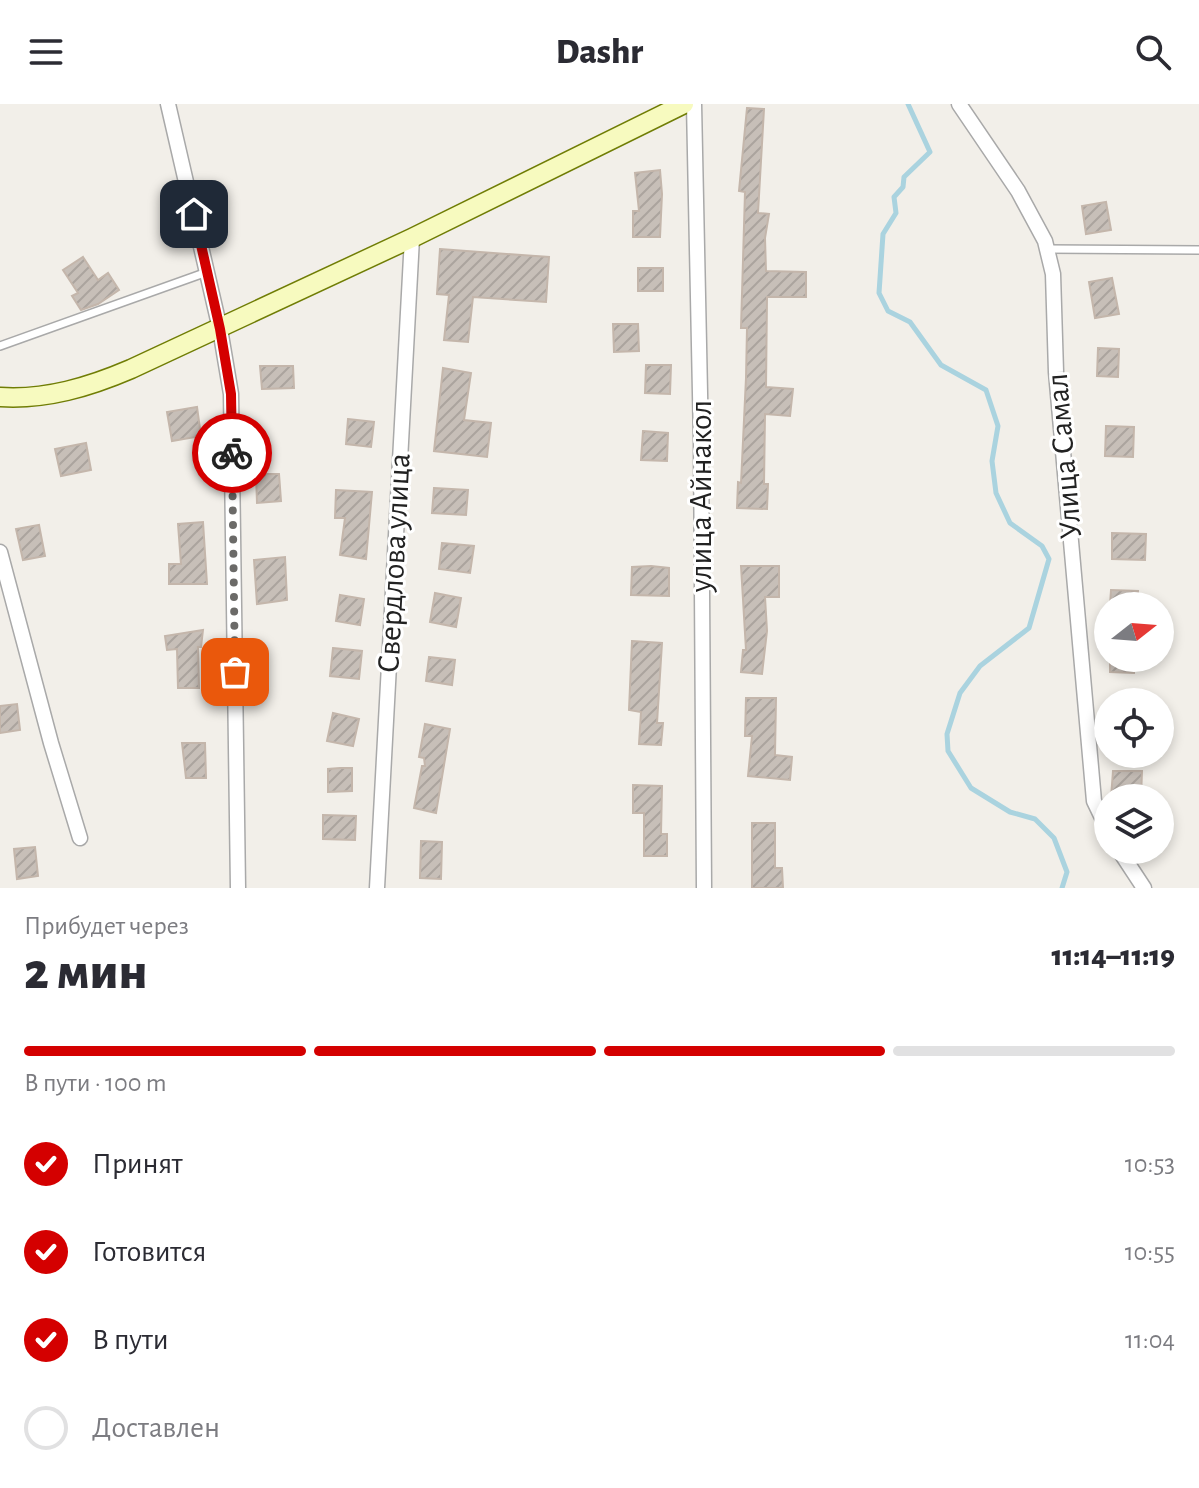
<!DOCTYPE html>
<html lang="ru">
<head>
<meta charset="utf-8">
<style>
  body { margin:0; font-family:"Alegreya Sans",sans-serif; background:#f7f7f7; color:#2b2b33; height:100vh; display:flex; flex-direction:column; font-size:30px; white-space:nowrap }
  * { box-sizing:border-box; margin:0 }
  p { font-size:26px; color:#7c7c81 }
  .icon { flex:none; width:44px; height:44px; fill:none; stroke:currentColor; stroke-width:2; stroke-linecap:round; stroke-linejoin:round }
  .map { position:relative; height:784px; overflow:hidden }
  .sheet { display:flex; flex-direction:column; background:#fff; flex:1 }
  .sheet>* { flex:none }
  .needle { width:52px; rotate:73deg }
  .tools { position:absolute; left:1094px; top:488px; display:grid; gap:16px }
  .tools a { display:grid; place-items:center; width:80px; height:80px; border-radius:50%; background:#fff; box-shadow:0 4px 12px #0003; font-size:40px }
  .pin { position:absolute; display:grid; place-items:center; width:68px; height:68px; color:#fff; margin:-34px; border-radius:16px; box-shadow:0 4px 12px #0006 }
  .courier { position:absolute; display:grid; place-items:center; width:80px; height:80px; margin:-40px; border:6px solid #d40000; border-radius:50%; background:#fff; color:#222; box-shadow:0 2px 10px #0007 }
  .headline em { font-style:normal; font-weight:800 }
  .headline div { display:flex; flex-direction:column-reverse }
  .headline { display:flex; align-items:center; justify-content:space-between; height:136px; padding:0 24px }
  h1 { font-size:52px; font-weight:800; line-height:60px }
  .bar { display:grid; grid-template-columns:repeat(4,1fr); gap:12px 8px; align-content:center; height:96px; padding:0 24px }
  .bar i { height:10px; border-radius:6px; background:#e1e1e2 }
  .bar .selected { background:#d40000 }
  .bar p { grid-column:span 4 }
  ol { padding:0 24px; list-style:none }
  li { display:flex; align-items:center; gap:24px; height:88px }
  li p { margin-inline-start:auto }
  li .icon { padding:8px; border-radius:50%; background:#d40000; color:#fff; stroke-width:4 }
  li:last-child { color:#7c7c81 }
  li i { width:44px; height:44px; border:4px solid #e1e1e2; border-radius:50% }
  header { display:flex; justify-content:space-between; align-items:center; height:104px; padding:0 24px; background:#fff; font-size:36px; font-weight:800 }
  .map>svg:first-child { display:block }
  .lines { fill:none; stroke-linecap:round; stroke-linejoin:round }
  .stream { stroke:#aad3df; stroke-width:5 }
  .building { fill:url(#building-hatch); stroke:#c4b6ab; stroke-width:2 }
  .service-casing { stroke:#a9a9a9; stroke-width:10 }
  .minor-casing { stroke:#a9a9a9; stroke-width:17 }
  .secondary-casing { stroke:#707d05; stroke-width:21 }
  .service { stroke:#fff; stroke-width:7 }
  .minor { stroke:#fff; stroke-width:14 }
  .secondary { stroke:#f7fabf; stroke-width:18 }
  .done { stroke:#6b6a68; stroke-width:8; stroke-dasharray:0 14.4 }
  .route { stroke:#d40000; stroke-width:10 }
  .labels { text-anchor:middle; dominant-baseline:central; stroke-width:6; stroke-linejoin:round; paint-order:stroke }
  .street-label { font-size:32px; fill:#222; stroke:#fff }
</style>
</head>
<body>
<header><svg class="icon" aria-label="menu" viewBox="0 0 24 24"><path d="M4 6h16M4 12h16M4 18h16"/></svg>Dashr<svg class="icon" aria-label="search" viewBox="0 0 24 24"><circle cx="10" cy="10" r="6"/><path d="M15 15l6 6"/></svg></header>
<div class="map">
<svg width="1199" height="784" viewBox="0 0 1199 784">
  <defs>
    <pattern id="building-hatch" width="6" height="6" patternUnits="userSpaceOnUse" patternTransform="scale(2)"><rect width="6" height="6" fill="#c7bfb8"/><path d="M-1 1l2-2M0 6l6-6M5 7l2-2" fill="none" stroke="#aba49e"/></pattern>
  </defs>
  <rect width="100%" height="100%" fill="#f2efe9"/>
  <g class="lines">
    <!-- stream -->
    <path class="stream" d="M908,0l22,48 -26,25 -1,10 -9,10 2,16 -13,21 -4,59 9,18 22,11 31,43 45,25 12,36 -6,35 4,32 14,30 32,23 7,13 -20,69 -49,38 -20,27 -13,41 1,17 23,37 39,24 25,7 19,19 13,34 -5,16"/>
  </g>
  <!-- building -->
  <g class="building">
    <path d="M747,4l17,1 -6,104 11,1 -4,24 1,33 40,1v25h-39l-1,90 27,2 -3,27 -25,-2 -1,70h4l-1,25 -30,-1 1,-26 3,1 5,-105 1,-50h-6l4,-136 -6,-1z"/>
    <path d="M660,66l2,24 -2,43h-27v-26h6l-4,-38z"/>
    <path d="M1106,98l5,28 -25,4 -4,-28z"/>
    <path d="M440,145l109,8 -3,45 -73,-5 -5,45 -24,-2 5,-45 -12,-1z"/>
    <path d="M83,153l15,23 10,-7 11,17 -21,14 -17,6 -9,-14 6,-3 -15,-23z"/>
    <rect x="638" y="164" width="25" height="23"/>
    <path d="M1112,174l7,36 -24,4 -6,-36z"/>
    <path d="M613,220h25l1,27 -25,1z"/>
    <path d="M1098,244l21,1 -1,28 -21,-1z"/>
    <path d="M646,261h25l-1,29 -25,-1z"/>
    <path d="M260,262h33l1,22 -32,1z"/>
    <path d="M443,264l28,5 -7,47 27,3 -4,34 -53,-6z"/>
    <path d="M197,303l4,29 -29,5 -5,-29z"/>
    <path d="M348,315l26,3 -3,25 -25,-3z"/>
    <path d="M1106,322l28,1 -1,30 -28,-1z"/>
    <path d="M643,327l25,2 -1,28 -26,-1z"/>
    <path d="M86,339l5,27 -30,6 -6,-27z"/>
    <path d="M256,370h23l2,27 -24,2z"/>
    <path d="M434,384l34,2 -2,25 -34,-2z"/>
    <path d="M336,386l36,2 -6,67 -26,-4 5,-37h-10z"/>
    <path d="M203,418l4,62h-38v-20h12l-3,-40z"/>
    <path d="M39,421l6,31 -22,4 -7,-31z"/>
    <path d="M1112,429l34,1 -1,26 -33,-1z"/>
    <path d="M442,439l32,3 -4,27 -31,-4z"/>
    <path d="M285,453l2,43 -30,4 -3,-44z"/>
    <path d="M651,462l18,2v28l-38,-1 1,-28z"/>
    <path d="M741,462h38v31h-14l2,34 -5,43 -21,-2 2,-22h3z"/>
    <path d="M1111,486l27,1 -1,15h-27z"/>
    <path d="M435,489l26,5 -5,29 -26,-5z"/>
    <path d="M340,491l24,4 -4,26 -24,-4z"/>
    <path d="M203,526l-2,17h-3l1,41h-21l-1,-39 -10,1 -2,-14z"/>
    <path d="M632,537l30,2 -5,80h6l-2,22 -22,-1 2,-32 -12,-2z"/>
    <path d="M333,544l29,3 -3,28 -29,-3z"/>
    <path d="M429,553l26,3 -3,25 -26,-4z"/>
    <path d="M1110,554h25l-1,15 -24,-1z"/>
    <path d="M746,594h30l-1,57 17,2 -2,23 -42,-4 4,-40h-7z"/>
    <path d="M17,600l3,26 -20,3v-27z"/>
    <path d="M333,609l26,6 -6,27 -26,-5z"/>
    <path d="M425,620l25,5 -14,84 -22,-5 8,-42h3l-1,-8 -5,-1z"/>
    <path d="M182,639h23l1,35h-20z"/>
    <path d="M340,664h12v23l-24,1v-23z"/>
    <path d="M1113,667h29l-1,27h-30z"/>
    <path d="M633,681l29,1 -1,48h6v22h-23v-43h-11z"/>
    <path d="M323,711l33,1 -1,24 -32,-1z"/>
    <path d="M752,719h23v45h7l1,20h-31z"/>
    <path d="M421,737l21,1 -1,37 -21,-1z"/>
    <path d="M35,743l3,29 -21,3 -3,-30z"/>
  </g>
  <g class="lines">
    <defs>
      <g id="service">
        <path d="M1047,145l152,1"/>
        <path d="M0,242l207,-74"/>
      </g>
      <g id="minor">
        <path d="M168,0l52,225 11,65 7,494"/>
        <path d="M694,0l7,337 3,447"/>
        <path d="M959,0l59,87 27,50 8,33 3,98 38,429 14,29"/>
        <path d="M0,448l51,191 29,95"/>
        <path d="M1119,746l25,38"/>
        <path d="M377,784l35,-650"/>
      </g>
      <path id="secondary" d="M0,293c46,3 89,-10 131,-28l281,-131 272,-134"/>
    </defs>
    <!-- service casing -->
    <use href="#service" class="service-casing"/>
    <!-- minor casing -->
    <use href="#minor" class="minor-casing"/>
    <!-- secondary casing -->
    <use href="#secondary" class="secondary-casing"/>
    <!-- service -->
    <use href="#service" class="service"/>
    <!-- minor -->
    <use href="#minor" class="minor"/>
    <!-- secondary -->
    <use href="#secondary" class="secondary"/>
  </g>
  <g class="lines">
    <!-- done -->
    <path class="done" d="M232,349l3,219"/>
    <!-- route -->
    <path class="route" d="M194,110l26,115 11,65 1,59"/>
  </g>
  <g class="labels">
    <!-- street labels -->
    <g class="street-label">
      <text transform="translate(1064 352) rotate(-95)">Улица Самал</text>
      <text transform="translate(701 392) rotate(-90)">улица Айнакол</text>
      <text transform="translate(394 459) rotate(-87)">Свердлова улица</text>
    </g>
  </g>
</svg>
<div class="tools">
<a><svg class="needle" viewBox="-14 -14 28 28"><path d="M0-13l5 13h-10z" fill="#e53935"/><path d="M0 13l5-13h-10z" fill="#7c7c81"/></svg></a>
<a><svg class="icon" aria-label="locate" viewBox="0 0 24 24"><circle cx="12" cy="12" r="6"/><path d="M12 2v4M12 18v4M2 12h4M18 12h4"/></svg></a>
<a><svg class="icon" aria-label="layers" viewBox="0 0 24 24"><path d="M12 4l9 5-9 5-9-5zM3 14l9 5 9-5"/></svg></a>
</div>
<div class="pin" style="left:235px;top:568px;background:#ea580c"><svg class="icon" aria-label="bag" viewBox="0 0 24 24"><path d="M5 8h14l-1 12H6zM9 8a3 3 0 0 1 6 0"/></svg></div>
<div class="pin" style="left:194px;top:110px;background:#1f2937"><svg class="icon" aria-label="home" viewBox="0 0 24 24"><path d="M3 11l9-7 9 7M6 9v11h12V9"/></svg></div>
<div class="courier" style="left:232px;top:349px"><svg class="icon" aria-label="bike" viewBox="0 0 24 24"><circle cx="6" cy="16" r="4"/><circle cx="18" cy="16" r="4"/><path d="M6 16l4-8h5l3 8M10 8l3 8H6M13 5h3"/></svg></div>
</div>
<section class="sheet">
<div class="headline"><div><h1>2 мин</h1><p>Прибудет через</p></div><em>11:14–11:19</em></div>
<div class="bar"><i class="selected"></i><i class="selected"></i><i class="selected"></i><i></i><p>В пути · 100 m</p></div>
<ol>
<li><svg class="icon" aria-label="check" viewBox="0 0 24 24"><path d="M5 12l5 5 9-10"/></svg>Принят<p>10:53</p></li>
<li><svg class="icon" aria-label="check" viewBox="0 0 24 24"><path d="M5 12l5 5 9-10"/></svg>Готовится<p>10:55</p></li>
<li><svg class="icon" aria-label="check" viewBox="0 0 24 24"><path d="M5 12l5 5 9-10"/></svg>В пути<p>11:04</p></li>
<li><i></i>Доставлен</li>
</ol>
</section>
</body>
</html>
